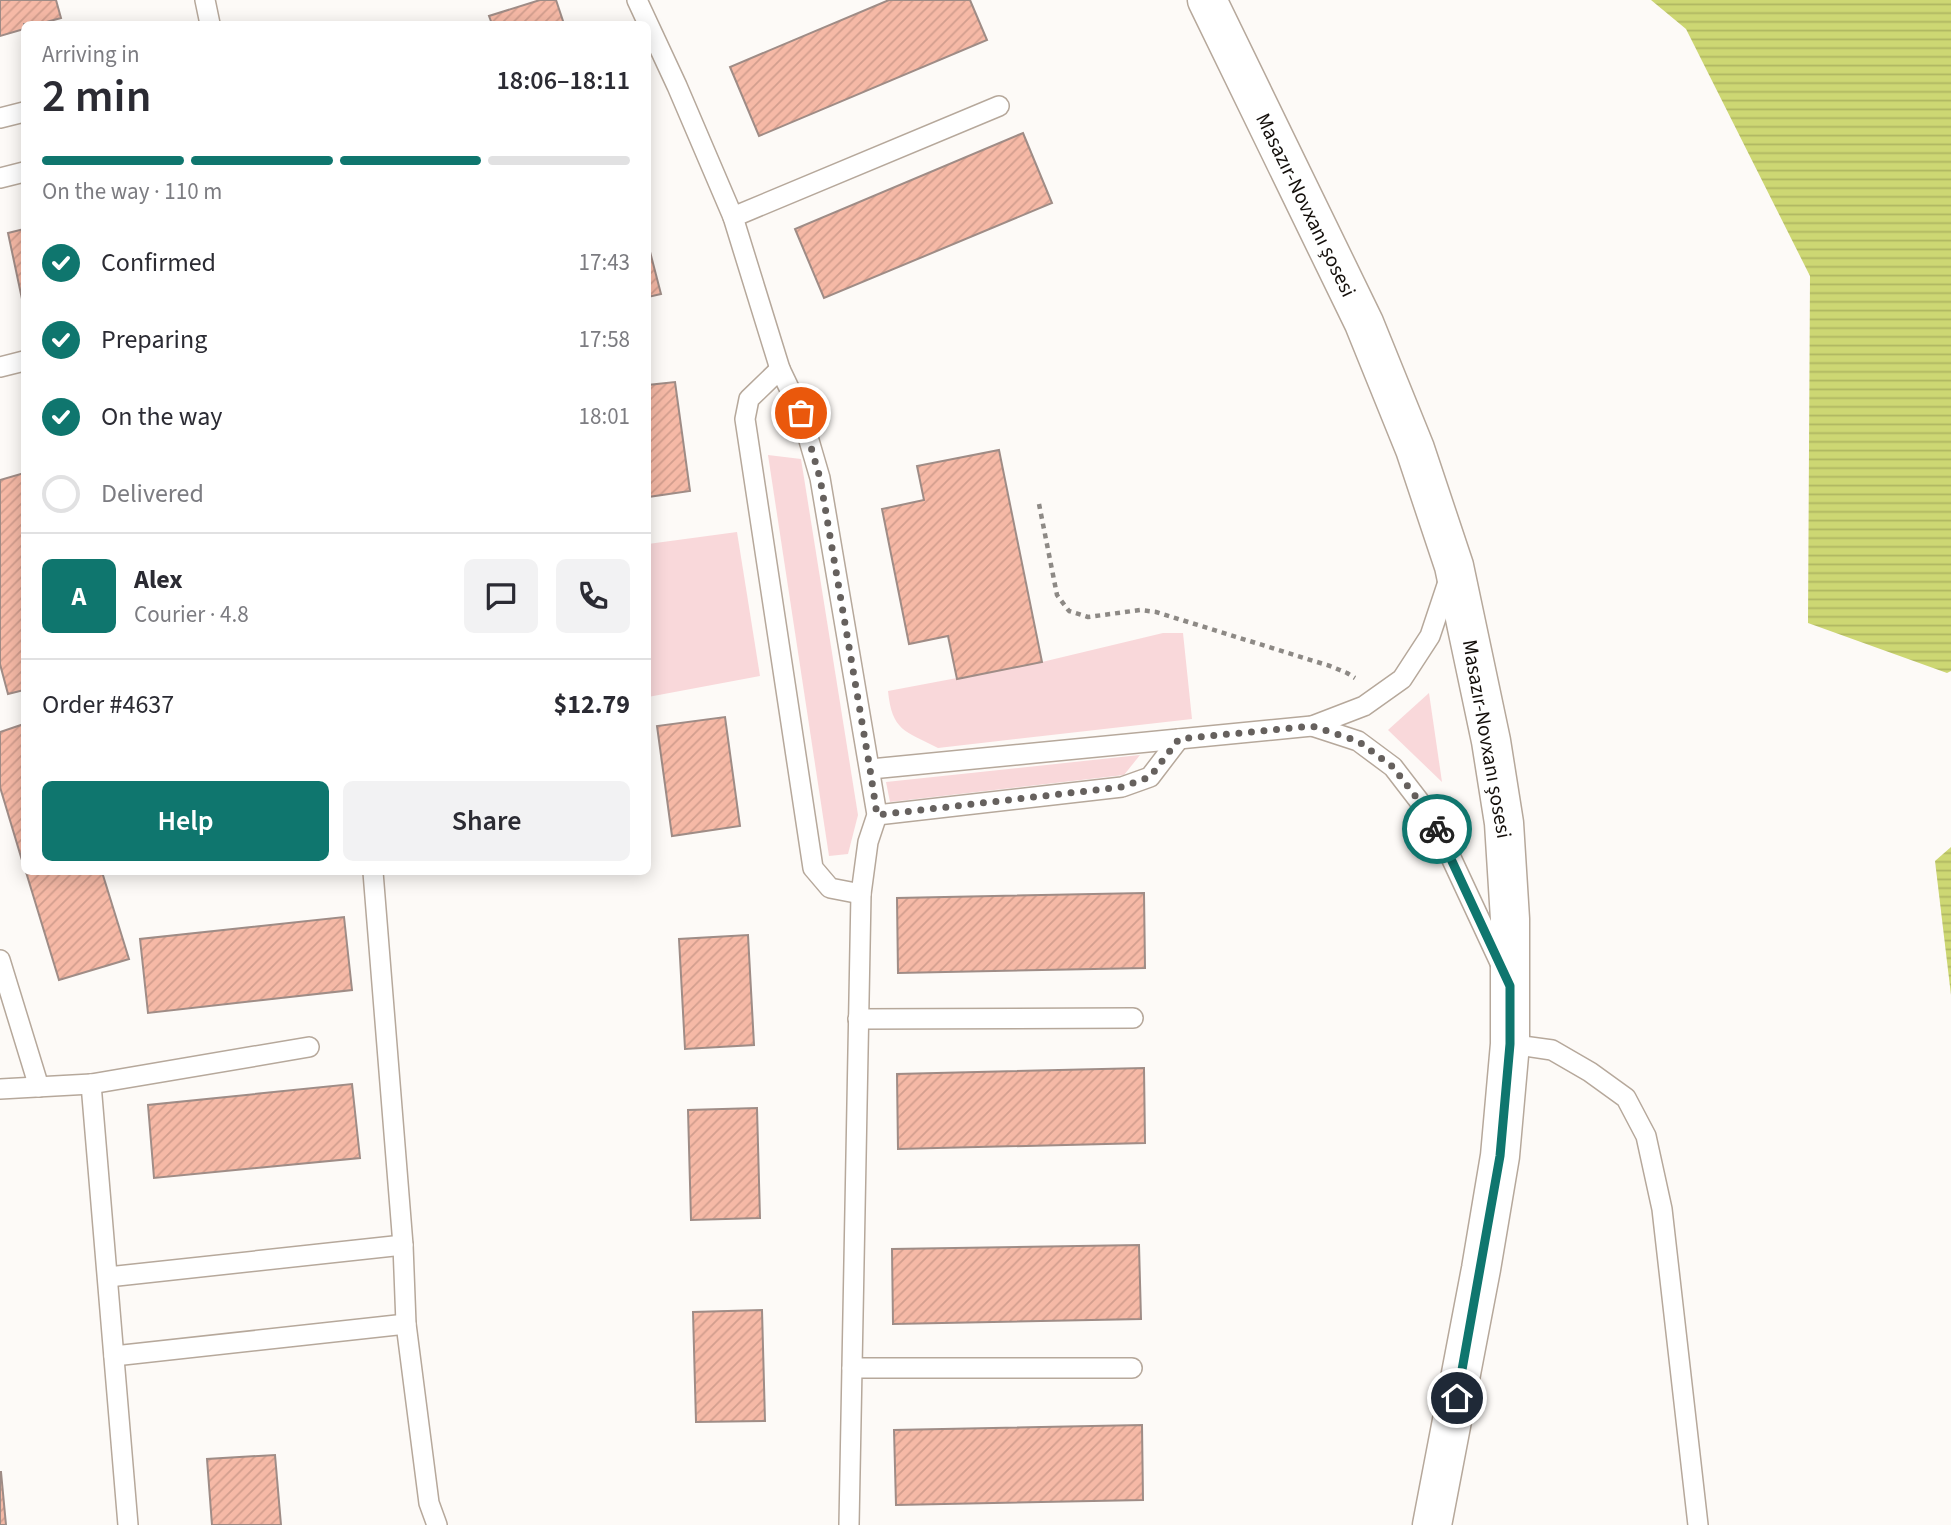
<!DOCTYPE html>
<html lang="en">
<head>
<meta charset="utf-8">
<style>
  body { margin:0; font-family:"Source Sans 3",sans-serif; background:#f2f2f3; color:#2b2b33; height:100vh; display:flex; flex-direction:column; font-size:26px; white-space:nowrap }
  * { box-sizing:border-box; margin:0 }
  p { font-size:23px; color:#7c7c81 }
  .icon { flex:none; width:38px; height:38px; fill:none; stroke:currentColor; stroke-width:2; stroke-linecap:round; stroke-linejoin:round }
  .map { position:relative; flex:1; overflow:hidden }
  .sheet { position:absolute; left:21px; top:21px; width:630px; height:854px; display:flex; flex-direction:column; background:#fff; border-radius:10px; box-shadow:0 4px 18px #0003 }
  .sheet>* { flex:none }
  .pin { position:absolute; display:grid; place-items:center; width:60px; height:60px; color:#fff; margin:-30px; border:4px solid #fff; border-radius:50%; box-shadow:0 2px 7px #0007 }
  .courier { position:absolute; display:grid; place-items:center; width:70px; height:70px; margin:-35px; border:5px solid #0f766e; border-radius:50%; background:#fff; color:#222; box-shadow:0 2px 9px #0007 }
  .headline em { font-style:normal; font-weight:600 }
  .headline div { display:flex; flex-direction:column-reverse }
  .headline { display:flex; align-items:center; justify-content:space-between; height:119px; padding:0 21px }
  h1 { font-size:46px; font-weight:600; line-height:52px }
  .bar { display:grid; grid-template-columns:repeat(4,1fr); gap:10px 7px; align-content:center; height:84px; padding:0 21px }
  .bar i { height:9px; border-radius:5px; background:#e1e1e2 }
  .bar .on { background:#0f766e }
  .bar p { grid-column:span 4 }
  .line { display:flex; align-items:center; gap:18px; padding:0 21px; border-top:2px solid #e1e1e2 }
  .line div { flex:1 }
  .round { display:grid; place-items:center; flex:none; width:74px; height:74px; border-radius:10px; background:#f2f2f3 }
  ol { padding:0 21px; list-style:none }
  li { display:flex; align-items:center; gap:21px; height:77px }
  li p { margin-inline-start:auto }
  li .icon { padding:7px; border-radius:50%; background:#0f766e; color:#fff; stroke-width:4 }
  li:last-child { color:#7c7c81 }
  li i { width:38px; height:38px; border:4px solid #e1e1e2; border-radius:50% }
  .primary-button { display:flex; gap:14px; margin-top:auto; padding:14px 21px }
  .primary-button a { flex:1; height:80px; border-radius:10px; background:#0f766e; color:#fff; font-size:28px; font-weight:600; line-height:80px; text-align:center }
  .primary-button a+a { background:#f2f2f3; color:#2b2b33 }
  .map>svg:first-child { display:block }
  .green { fill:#f9d8da }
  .water { fill:url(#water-rules) }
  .building { fill:url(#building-hatch); stroke:#9f8c86; stroke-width:2 }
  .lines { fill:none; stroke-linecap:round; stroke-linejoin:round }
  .service-casing { stroke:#b6a89b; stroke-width:22 }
  .secondary-casing { stroke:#b6a89b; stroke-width:41 }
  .path { stroke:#8d8985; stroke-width:4.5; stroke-dasharray:5 5; stroke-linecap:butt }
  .service { stroke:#fff; stroke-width:19 }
  .secondary { stroke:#fff; stroke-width:38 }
  .done { stroke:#66615e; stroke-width:7; stroke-dasharray:0 12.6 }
  .route { stroke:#0f766e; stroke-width:9 }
  .labels { text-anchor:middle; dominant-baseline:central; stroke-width:7; stroke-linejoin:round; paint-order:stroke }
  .street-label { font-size:21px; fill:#140f0b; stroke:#fff }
</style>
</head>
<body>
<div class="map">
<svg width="1951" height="1525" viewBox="0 0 1951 1525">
  <defs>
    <pattern id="water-rules" width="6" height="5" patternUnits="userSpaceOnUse" patternTransform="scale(1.75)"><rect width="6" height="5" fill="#cdd773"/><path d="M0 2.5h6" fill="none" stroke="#afb762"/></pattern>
    <pattern id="building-hatch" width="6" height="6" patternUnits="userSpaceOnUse" patternTransform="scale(1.75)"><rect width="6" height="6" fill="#f6b9a6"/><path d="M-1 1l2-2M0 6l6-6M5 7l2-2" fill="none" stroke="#d29e8e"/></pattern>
  </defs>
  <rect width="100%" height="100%" fill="#fdfaf7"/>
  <!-- green -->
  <g class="green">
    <path d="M768,455l33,4 57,356 -10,39 -19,2z"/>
    <path d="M737,532l23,144 -112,21v-153z"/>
    <path d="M1163,633h20l9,86 -254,29c-33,-17 -46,-17 -50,-57l154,-29z"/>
    <path d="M1429,693l13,89 -54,-52z"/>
    <path d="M1140,755l-16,20 -234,27 -4,-20z"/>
  </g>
  <!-- water -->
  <g class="water">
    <path d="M1651,0h300v671l-4,2 -139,-50 2,-347 -124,-247z"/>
    <path d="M1951,847v148l-16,-134z"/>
  </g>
  <!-- building -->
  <g class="building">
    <path d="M0,0h56l5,18 -22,6h-15v5l-24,7z"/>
    <path d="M540,0h16l8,24h-72l-3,-8z"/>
    <path d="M889,0h81l17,40 -228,96 -29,-69z"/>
    <path d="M1023,133l29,70 -228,95 -29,-69z"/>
    <path d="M24,229v69l-2,1 -14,-66z"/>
    <path d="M648,244l13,50 -13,3z"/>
    <path d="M675,382l15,109 -42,6v-112z"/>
    <path d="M999,450l43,212 -85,17 -9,-43 -39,8 -27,-135 42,-9 -7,-34z"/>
    <path d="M24,473v217l-16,4 -8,-30v-184z"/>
    <path d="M725,717l15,109 -68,10 -15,-110z"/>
    <path d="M24,724v143l-24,-80v-55z"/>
    <path d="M26,872h76l27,87 -70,21z"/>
    <path d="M1144,893l1,75 -247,5 -1,-75z"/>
    <path d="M344,917l8,73 -204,23 -8,-74z"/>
    <path d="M748,935l6,110 -69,4 -6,-110z"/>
    <path d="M1144,1068l1,75 -247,6 -1,-75z"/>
    <path d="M352,1084l8,74 -206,20 -6,-73z"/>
    <path d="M757,1108l3,110 -69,2 -3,-110z"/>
    <path d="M1139,1245l2,74 -248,5 -1,-75z"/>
    <path d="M762,1310l3,111 -69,1 -3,-110z"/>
    <path d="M1142,1425l1,75 -247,5 -2,-75z"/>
    <path d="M275,1455l6,70h-69l-5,-66z"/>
    <path d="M0,1472h1l5,53h-6z"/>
  </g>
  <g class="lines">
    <defs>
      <g id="service">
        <path d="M205,0l5,24"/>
        <path d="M637,0l40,86 56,131 47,152 21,44 19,65 57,337 -9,27 -7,52 -12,631"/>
        <path d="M0,118l24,-6"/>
        <path d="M0,178l24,-6"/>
        <path d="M733,217l266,-111"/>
        <path d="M0,367l24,-6"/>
        <path d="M780,369l-31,30 -4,20 68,449 17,20 31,6"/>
        <path d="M1312,726l46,15 35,26 40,52 69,148"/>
        <path d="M871,769l441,-43 52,-20 38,-27 28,-43 20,-60"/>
        <path d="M877,815l245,-28 28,-10 29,-38"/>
        <path d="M373,872l30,373 3,79 23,179 8,22"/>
        <path d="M0,960l39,127"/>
        <path d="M858,1019l275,-1"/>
        <path d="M1510,1044l42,6 38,22 36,26 20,38 16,73 36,316"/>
        <path d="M91,1084l37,441"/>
        <path d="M0,1089l91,-5 218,-37"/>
        <path d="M108,1277l295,-32"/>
        <path d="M114,1356l292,-32"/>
        <path d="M852,1368h280"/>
      </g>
      <path id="secondary" d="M1207,0l157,323 51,126 39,117 37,175 13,82 6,96v125l-10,112 -19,113 -49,256"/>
    </defs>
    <!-- service casing -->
    <use href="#service" class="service-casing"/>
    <!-- secondary casing -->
    <use href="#secondary" class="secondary-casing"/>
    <!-- path -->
    <path class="path" d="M1039,504l18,91 12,16 19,6 52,-7 16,2 174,54 17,7 8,5"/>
    <!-- service -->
    <use href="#service" class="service"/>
    <!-- secondary -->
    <use href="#secondary" class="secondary"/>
  </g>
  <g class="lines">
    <!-- done -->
    <path class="done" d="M801,413l19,65 50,291 7,46 245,-28 28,-10 29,-38 133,-13 46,15 35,26 40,52 4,10"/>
    <!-- route -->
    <path class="route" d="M1437,829l73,157v58l-10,112 -43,242"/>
  </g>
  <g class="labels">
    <!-- street labels -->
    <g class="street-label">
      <text transform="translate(1306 205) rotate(64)">Masazır-Novxanı şosesi</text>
      <text transform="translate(1487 739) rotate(80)">Masazır-Novxanı şosesi</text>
    </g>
  </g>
</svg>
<div class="pin" style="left:801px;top:413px;background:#ea580c"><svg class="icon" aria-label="bag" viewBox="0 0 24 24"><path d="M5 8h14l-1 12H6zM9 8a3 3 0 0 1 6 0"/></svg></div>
<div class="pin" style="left:1457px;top:1398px;background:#1f2937"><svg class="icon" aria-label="home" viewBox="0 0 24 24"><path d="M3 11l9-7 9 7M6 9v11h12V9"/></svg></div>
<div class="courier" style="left:1437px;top:829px"><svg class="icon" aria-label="bike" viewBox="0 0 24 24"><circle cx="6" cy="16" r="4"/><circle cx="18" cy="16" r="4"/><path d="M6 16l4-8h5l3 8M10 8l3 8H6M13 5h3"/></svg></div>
<section class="sheet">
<div class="headline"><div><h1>2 min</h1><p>Arriving in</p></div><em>18:06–18:11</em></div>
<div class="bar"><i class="on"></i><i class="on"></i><i class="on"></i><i></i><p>On the way · 110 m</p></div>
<ol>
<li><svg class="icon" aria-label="check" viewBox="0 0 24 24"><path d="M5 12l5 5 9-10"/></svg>Confirmed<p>17:43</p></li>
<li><svg class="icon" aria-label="check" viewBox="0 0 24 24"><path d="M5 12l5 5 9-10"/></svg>Preparing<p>17:58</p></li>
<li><svg class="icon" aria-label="check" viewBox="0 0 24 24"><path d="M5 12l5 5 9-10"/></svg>On the way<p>18:01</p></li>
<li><i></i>Delivered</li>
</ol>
<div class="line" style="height:126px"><b class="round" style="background:#0f766e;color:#fff">A</b><div><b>Alex</b><p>Courier · 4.8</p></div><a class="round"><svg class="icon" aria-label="chat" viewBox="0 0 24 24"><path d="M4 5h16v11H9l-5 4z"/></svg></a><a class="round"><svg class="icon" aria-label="phone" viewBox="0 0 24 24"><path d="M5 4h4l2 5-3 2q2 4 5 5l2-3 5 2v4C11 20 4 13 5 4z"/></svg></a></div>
<div class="line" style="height:91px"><div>Order #4637</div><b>$12.79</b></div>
<div class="primary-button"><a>Help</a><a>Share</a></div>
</section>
</div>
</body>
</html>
